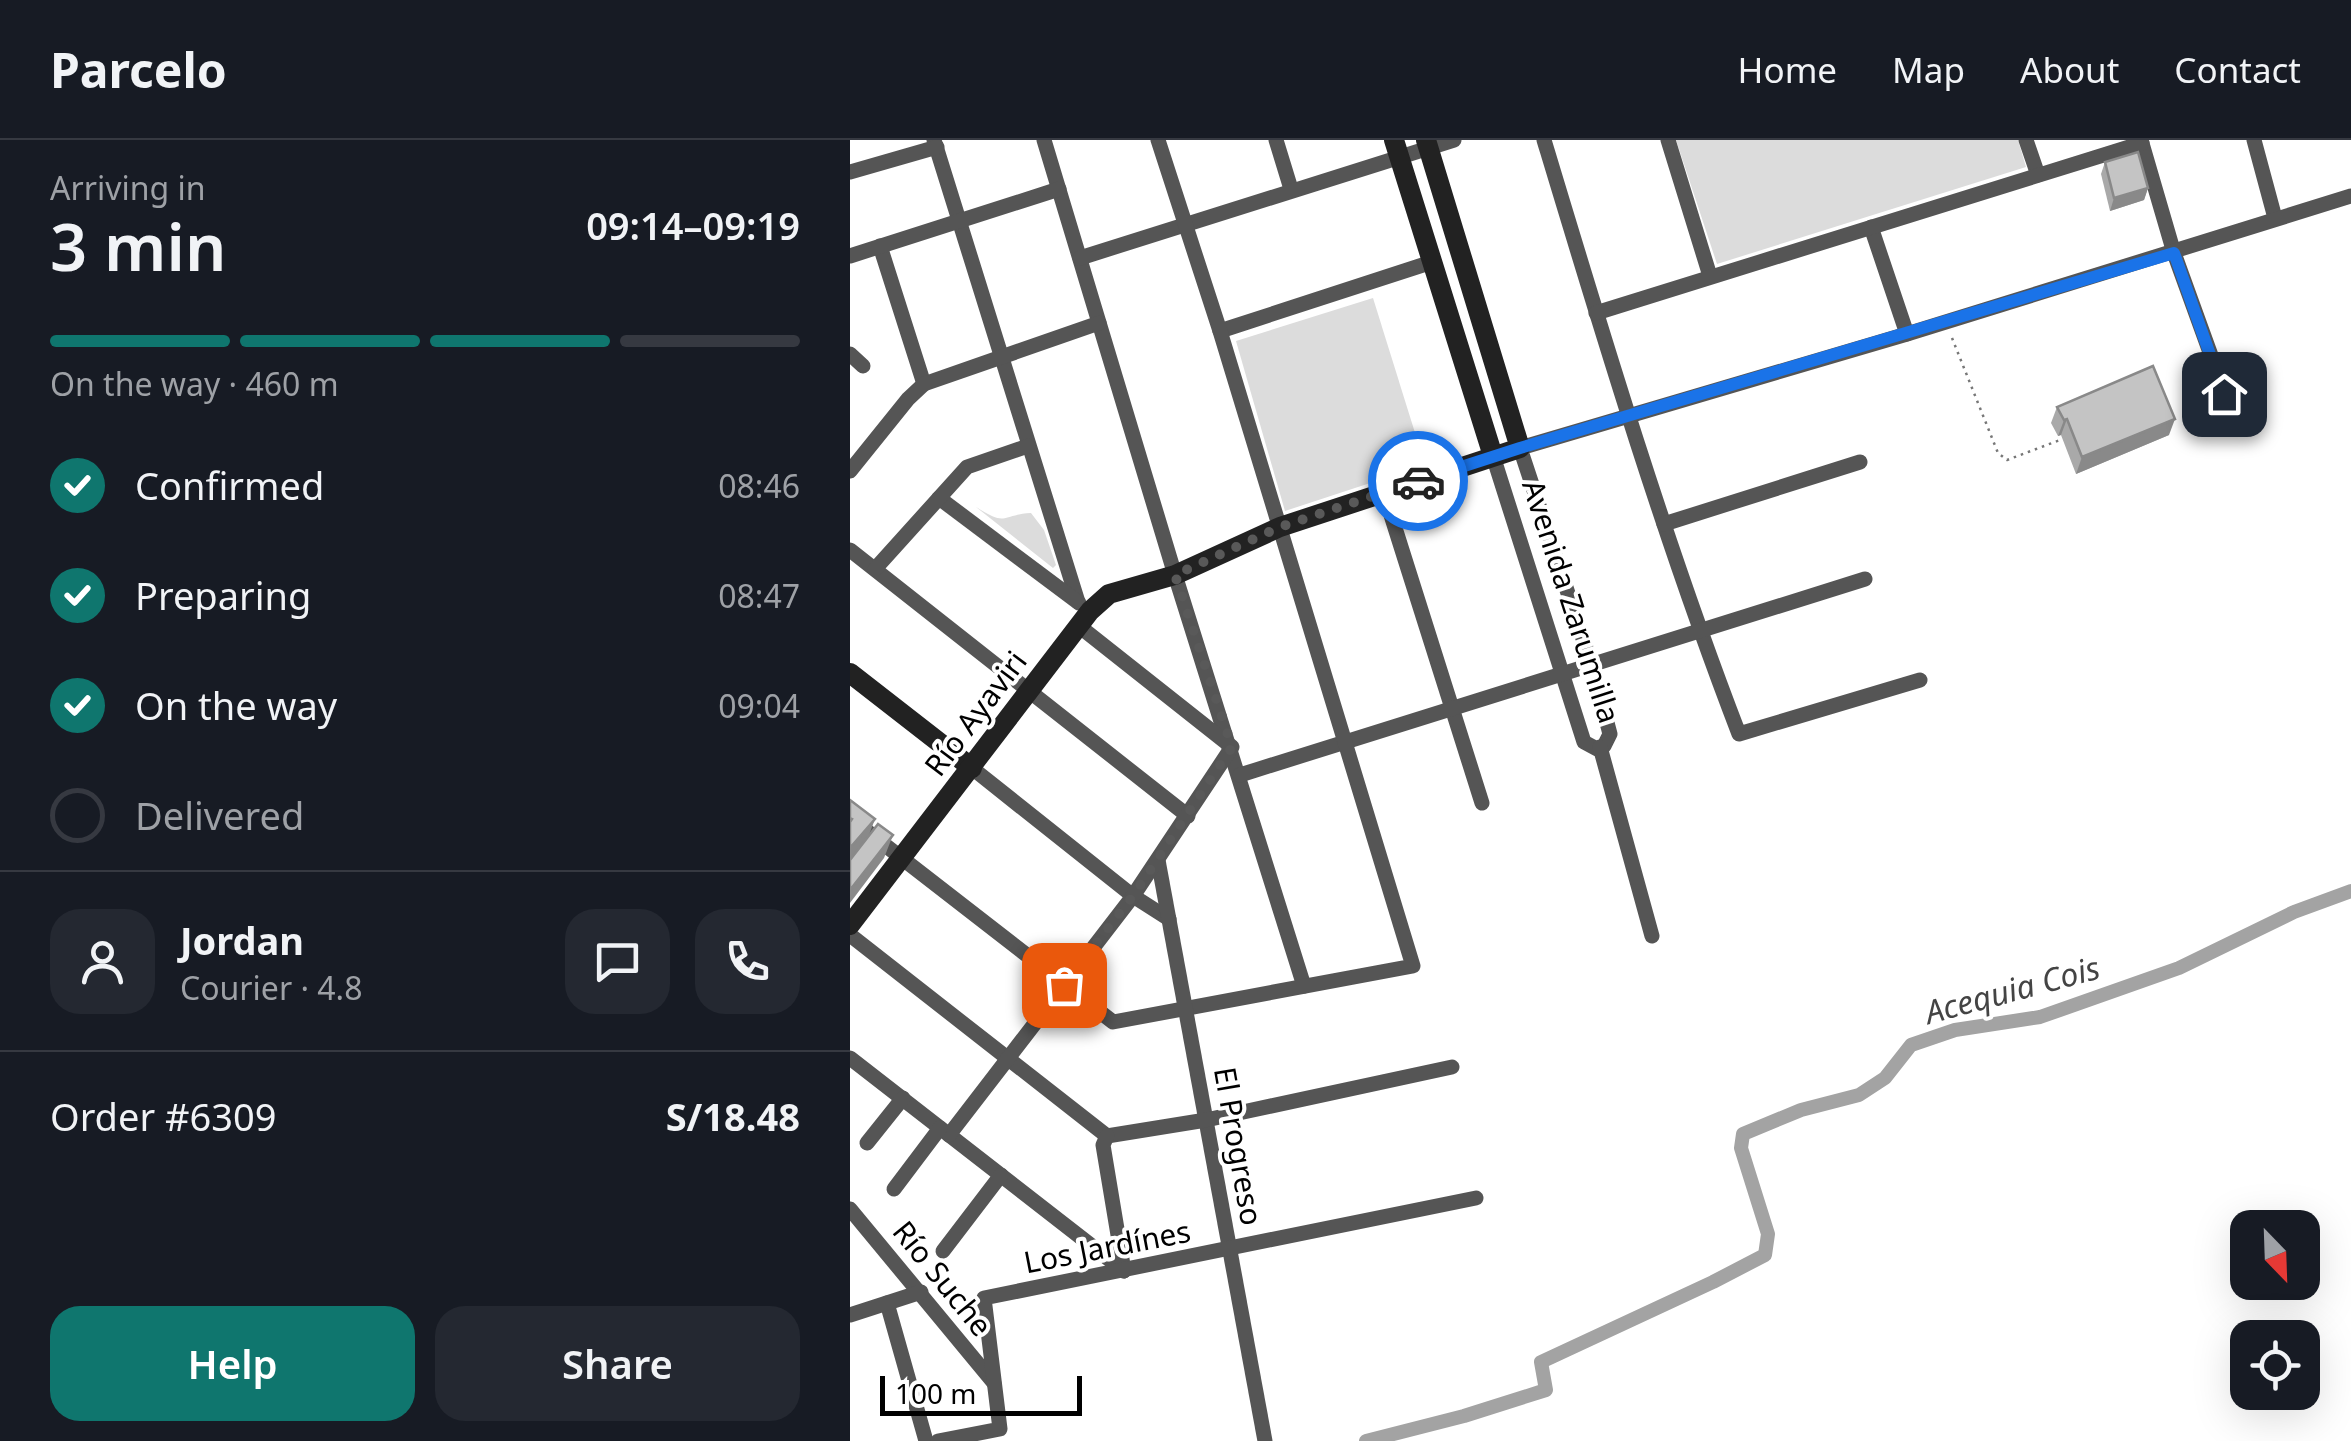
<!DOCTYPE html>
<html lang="en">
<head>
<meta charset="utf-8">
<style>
  body { margin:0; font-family:"Noto Sans",sans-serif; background:#242831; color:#f1f3f6; height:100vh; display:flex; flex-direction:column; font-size:38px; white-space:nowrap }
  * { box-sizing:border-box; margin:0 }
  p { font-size:32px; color:#9ea1a6 }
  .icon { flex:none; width:55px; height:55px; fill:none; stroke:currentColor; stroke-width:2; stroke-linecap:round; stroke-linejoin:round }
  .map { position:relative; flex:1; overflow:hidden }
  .drawer { display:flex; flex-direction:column; background:#171b24; width:850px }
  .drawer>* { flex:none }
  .needle { width:65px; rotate:157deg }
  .buttons { position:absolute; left:1380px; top:1070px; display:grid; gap:20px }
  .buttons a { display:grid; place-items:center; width:90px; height:90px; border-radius:20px; background:#171b24; box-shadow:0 10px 40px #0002; font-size:50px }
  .scale { position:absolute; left:30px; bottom:25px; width:202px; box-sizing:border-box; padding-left:10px; border:5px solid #000; border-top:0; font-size:28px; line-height:35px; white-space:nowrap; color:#000; -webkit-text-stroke:8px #fff; paint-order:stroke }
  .pin { position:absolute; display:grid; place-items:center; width:85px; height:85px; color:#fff; margin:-42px; border-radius:20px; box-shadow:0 5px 15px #0006 }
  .courier { position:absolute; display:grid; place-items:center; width:100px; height:100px; margin:-50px; border:8px solid #1a73e8; border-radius:50%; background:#fff; color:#222; box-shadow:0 2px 12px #0007 }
  .head em { font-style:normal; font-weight:600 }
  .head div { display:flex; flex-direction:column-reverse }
  .head { display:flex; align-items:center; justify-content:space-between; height:170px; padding:0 50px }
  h1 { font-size:65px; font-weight:600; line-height:75px }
  .bar { display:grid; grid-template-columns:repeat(4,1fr); gap:15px 10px; align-content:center; height:120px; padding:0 50px }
  .bar i { height:12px; border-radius:8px; background:#363941 }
  .bar .current { background:#0f766e }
  .bar p { grid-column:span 4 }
  .line { display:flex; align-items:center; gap:25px; padding:0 50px; border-top:2px solid #363941 }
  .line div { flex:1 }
  .round { display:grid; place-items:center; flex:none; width:105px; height:105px; border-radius:30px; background:#242831 }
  ol { padding:0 50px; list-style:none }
  li { display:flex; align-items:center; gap:30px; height:110px }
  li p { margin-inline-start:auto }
  li .icon { padding:10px; border-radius:50%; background:#0f766e; color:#fff; stroke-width:4 }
  li:last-child { color:#9ea1a6 }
  li i { width:55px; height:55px; border:5px solid #363941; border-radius:50% }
  .cta { display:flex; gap:20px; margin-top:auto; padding:20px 50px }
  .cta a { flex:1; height:115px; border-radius:30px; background:#0f766e; color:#fff; font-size:40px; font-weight:600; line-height:115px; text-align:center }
  .cta a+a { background:#242831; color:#f1f3f6 }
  header { display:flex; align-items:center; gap:60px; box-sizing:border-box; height:140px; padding:0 50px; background:#171b24; border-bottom:2px solid #363941 }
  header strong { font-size:48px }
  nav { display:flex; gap:55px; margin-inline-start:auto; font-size:35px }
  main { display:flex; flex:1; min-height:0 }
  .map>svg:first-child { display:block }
  .green { fill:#dcdcdc }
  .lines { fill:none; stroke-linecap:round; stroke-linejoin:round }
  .canal { stroke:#a3a3a3; stroke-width:14 }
  .path { stroke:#777; stroke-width:2.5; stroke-dasharray:2.5 5; stroke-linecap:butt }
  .street { stroke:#555; stroke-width:15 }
  .secondary { stroke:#222; stroke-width:20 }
  .wall { fill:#a9a9a9 }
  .shaded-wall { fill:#898989 }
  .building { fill:#c4c4c4; stroke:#898989; stroke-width:2.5 }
  .done { stroke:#595959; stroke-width:10; stroke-dasharray:0 18 }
  .route { stroke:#1a73e8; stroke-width:12 }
  .labels { text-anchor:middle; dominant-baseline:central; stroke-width:8; stroke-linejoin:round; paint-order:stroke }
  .street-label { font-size:30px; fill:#000; stroke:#fff }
  .water-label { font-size:32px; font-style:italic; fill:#444; stroke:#fff }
</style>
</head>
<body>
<header>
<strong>Parcelo</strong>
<nav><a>Home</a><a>Map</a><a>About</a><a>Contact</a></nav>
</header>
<main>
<section class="drawer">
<div class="head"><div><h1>3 min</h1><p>Arriving in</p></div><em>09:14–09:19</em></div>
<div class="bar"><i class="current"></i><i class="current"></i><i class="current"></i><i></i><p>On the way · 460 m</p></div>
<ol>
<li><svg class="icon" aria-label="check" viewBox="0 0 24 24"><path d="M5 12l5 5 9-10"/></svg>Confirmed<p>08:46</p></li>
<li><svg class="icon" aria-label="check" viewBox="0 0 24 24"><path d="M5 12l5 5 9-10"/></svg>Preparing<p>08:47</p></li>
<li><svg class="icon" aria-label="check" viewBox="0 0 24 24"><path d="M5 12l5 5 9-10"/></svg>On the way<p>09:04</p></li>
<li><i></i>Delivered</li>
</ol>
<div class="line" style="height:180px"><a class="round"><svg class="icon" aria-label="person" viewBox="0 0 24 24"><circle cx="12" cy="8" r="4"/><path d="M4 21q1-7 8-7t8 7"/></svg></a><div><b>Jordan</b><p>Courier · 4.8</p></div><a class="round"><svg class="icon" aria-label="chat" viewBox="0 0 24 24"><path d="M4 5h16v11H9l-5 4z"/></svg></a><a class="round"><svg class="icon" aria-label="phone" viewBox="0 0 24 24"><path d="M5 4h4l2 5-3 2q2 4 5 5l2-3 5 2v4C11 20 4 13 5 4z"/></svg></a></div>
<div class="line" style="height:130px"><div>Order #6309</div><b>S/18.48</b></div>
<div class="cta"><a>Help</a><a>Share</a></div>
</section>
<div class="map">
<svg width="1501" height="1301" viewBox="0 0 1501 1301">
  <rect width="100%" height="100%" fill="#fff"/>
  <!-- green -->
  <g class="green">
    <path d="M826,0h342l8,27 -309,97z"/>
    <path d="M523,158l52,167 -140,46 -49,-170z"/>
    <path d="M126,367c32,20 23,8 55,6l13,17 12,35 -3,3z"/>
  </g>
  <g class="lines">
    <!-- canal -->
    <path class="canal" d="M516,1301l98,-25 82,-26 -5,-28 172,-80 52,-27 3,-21 -27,-86 2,-14 58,-24 58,-15 26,-17 26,-33 44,-15 85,-13 139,-49 115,-56 57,-21"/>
    <!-- path -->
    <path class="path" d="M1102,198l46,115 9,7 53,-20"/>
    <!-- street -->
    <g class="street">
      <path d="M84,0l144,462"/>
      <path d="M194,0l131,435 129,411"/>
      <path d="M426,0l15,49"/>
      <path d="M694,0c60,199 120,399 195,594l181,-54"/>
      <path d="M818,0l42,136"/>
      <path d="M1176,0l12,35"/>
      <path d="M1291,0l33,113 51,141"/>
      <path d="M1404,0l21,78"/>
      <path d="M0,32l87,-25"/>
      <path d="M1021,87l36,107"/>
      <path d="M30,106l44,138"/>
      <path d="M0,116l209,-67"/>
      <path d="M230,118l374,-118"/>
      <path d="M746,173l546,-170"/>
      <path d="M370,191l212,-69"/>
      <path d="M0,214l13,12"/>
      <path d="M643,316l91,286 13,7 7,-3 6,-12 -18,-68 -72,-218 387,-114 444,-138"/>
      <path d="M0,331l58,-72 16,-15 175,-61"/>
      <path d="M534,353l98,310"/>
      <path d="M89,358l140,105"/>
      <path d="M814,384l196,-62"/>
      <path d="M0,410l338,266"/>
      <path d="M25,429l92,-102 61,-21"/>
      <path d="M750,607l52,189"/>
      <path d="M122,628l161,128 36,23"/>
      <path d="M390,635l625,-196"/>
      <path d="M0,678l263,204 300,-56 -193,-635 -62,-191"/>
      <path d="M308,720l107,581"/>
      <path d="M0,795l257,201 99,-16 246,-53"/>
      <path d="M0,918l274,213"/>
      <path d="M99,995l184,-239 99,-149 -153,-121"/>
      <path d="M257,996l-4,9 21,126"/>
      <path d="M17,1003l36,-45"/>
      <path d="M44,1049l46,-61"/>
      <path d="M0,1069l144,174"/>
      <path d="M93,1111l58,-76"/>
      <path d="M37,1163l39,138"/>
      <path d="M0,1175l71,-23"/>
      <path d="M88,1301l62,-12 -16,-131 492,-100"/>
    </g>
    <!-- secondary -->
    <g class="secondary">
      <path d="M544,0l99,316"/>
      <path d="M0,533l122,95"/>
      <path d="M0,785l240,-314 19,-17 66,-19 105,-48 240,-79 -94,-308"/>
    </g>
  </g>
  <!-- wall -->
  <g class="wall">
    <path d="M1255,22l43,26 -4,12 -34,11 -9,-37z"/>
    <path d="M1207,267l112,28 -93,39 -15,-39 -3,1 -7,-13z"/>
  </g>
  <!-- shaded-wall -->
  <g class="shaded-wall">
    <path d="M1298,48l-4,12 -34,11 4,-13z"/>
    <path d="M1217,279l-6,16 -3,1 6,-16z"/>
    <path d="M1325,279l-6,16 -93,39 6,-17z"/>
    <path d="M25,679l-9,24 -16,19v-14z"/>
    <path d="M43,695l-9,23 -34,45v-13z"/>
  </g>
  <!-- building -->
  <g class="building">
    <path d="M1288,12l10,36 -34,10 -9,-36z"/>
    <path d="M1303,226l22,53 -93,38 -15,-38 -3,1 -7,-13z"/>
    <path d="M0,660l25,19 -25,29v-26l2,-3 -2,-1z"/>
    <path d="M28,684l15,11 -43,55v-30z"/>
  </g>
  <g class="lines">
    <!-- done -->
    <path class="done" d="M214,845l69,-89 99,-149 -57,-172 105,-48 138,-46"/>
    <!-- route -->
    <path class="route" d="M568,341l102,-33 654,-195 50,141"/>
  </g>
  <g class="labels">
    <!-- street labels -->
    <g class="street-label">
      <text transform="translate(722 461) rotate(72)">Avenida Zarumilla</text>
      <text transform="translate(125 573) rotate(-53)">Río Ayaviri</text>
      <text transform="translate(389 1006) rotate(80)">El Progreso</text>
      <text transform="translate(257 1106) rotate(-11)">Los Jardínes</text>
      <text transform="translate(93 1138) rotate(51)">Río Suche</text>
    </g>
    <!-- water labels -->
    <g class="water-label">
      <text transform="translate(1162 849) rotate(-15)">Acequia Cois</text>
    </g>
  </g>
</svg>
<div class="buttons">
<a><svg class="needle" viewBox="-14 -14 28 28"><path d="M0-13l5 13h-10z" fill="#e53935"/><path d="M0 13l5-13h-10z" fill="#9ea1a6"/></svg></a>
<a><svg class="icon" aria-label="locate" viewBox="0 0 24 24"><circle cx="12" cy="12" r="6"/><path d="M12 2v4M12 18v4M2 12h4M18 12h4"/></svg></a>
</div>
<div class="scale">100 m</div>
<div class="pin" style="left:214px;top:845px;background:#ea580c"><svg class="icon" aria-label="bag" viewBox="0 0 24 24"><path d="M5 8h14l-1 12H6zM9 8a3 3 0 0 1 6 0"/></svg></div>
<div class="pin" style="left:1374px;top:254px;background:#1f2937"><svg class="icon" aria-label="home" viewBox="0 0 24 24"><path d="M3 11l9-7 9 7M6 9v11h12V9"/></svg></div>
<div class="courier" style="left:568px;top:341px"><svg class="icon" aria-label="car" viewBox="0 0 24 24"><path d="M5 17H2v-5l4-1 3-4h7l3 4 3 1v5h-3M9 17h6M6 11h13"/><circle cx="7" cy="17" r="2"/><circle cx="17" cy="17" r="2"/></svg></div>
</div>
</main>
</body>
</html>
